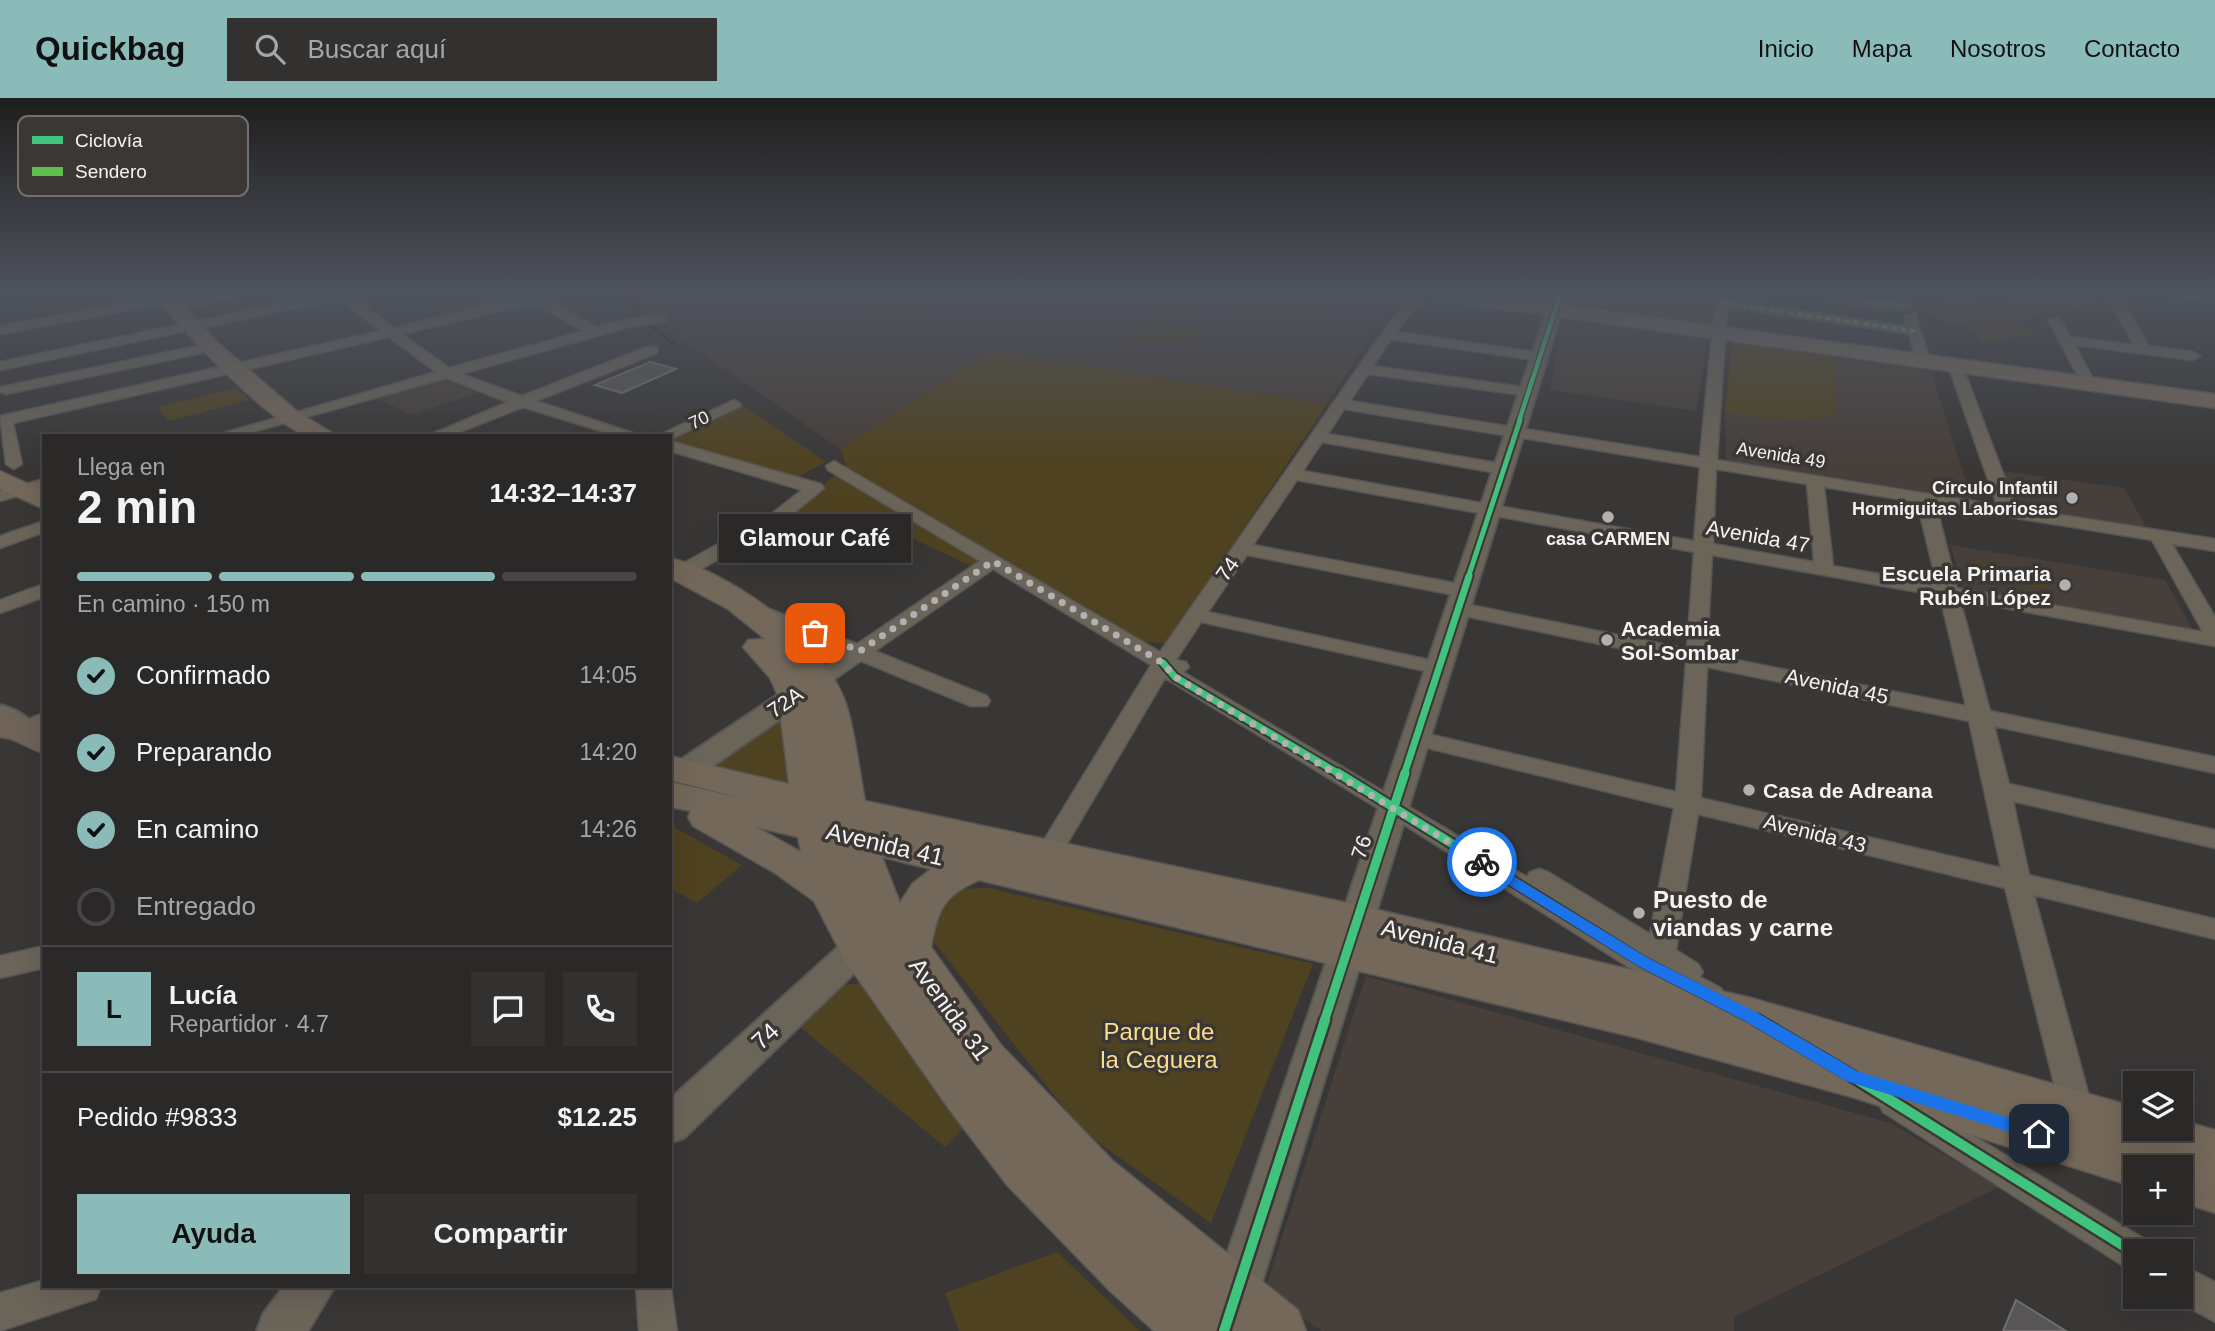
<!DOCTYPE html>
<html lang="es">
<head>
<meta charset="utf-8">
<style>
  body { margin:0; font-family:Helvetica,sans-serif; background:#333130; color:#f1f3f6; height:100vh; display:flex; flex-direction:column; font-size:26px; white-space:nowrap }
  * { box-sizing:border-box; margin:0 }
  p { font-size:23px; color:#a6a6a8 }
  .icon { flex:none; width:38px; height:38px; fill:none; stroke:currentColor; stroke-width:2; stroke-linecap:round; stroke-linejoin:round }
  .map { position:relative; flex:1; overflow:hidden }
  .details { position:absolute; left:42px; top:336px; width:630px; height:854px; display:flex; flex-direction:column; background:#2b2928; border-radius:0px; box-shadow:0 7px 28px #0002,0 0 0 2px #474545 }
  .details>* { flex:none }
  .controls { position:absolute; left:2123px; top:973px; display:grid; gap:14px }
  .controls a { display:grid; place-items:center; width:70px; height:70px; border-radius:0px; background:#2b2928; box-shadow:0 7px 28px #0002,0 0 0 2px #474545; font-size:35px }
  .pin { position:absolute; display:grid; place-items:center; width:60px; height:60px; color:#fff; margin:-30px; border-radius:14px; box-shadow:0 4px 10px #0006 }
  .courier { position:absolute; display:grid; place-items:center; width:70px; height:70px; margin:-35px; border:5px solid #1a73e8; border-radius:50%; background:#fff; color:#222; box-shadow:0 2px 9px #0007 }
  .bubble { position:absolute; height:49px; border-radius:0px; background:#2b2928; box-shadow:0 7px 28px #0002,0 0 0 2px #474545; font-size:23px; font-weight:600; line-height:49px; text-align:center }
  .summary em { font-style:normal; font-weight:600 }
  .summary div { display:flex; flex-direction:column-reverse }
  .summary { display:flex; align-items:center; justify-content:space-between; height:119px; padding:0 35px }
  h1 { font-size:46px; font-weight:600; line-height:52px }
  .bar { display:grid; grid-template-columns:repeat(4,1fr); gap:10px 7px; align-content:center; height:84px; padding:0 35px }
  .bar i { height:9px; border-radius:5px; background:#474545 }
  .bar .selected { background:#8bbbb9 }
  .bar p { grid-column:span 4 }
  .line { display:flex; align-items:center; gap:18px; padding:0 35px; border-top:2px solid #474545 }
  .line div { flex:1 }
  .round { display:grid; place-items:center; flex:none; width:74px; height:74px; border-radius:0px; background:#333130 }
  ol { padding:0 35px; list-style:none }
  li { display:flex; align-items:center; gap:21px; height:77px }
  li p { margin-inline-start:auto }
  li .icon { padding:7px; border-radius:50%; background:#8bbbb9; color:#111; stroke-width:4 }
  li:last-child { color:#a6a6a8 }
  li i { width:38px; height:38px; border:4px solid #474545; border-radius:50% }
  .button { display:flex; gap:14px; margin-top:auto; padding:14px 35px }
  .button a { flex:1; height:80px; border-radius:0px; background:#8bbbb9; color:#111; font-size:28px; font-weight:600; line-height:80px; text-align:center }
  .button a+a { background:#333130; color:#f1f3f6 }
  header { display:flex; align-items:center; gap:42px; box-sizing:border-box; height:98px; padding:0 35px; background:#8bbbb9; color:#111 }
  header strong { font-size:33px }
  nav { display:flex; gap:38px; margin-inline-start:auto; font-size:24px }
  .search { width:490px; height:63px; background:#333130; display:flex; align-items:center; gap:18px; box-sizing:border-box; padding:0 24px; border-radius:0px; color:#a6a6a8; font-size:26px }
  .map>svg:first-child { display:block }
  .built { fill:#473f39 }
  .green { fill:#4f4220 }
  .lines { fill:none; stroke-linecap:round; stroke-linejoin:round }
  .stream { stroke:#41161d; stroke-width:3.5 }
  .building { fill:#575555; stroke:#706f6e; stroke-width:2 }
  .minor-casing { stroke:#565555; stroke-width:3 }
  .tertiary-casing { stroke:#565555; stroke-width:4 }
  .secondary-casing { stroke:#565555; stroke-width:3 }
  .primary-casing { stroke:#565555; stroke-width:3 }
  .minor { fill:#6b6459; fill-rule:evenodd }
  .tertiary { fill:#6b6459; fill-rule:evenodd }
  .secondary { fill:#6e6356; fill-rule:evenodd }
  .primary { fill:#74685a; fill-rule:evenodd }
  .quiet { stroke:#5fbe4e; stroke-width:3.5; stroke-dasharray:6 3.5; stroke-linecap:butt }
  .cycleway-far4-casing { stroke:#3a3735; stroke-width:7 }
  .cycleway-far3-casing { stroke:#3a3735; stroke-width:9 }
  .cycleway-far2-casing { stroke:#3a3735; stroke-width:11 }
  .cycleway-far1-casing { stroke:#3a3735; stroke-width:13 }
  .cycleway-casing { stroke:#3a3735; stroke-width:15 }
  .cycleway-far4 { stroke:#40c37c; stroke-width:4.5 }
  .cycleway-far3 { stroke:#40c37c; stroke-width:5 }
  .cycleway-far2 { stroke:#40c37c; stroke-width:7 }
  .cycleway-far1 { stroke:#40c37c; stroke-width:9 }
  .cycleway { stroke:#40c37c; stroke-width:10 }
  .route { fill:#1a73e8 }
  .done { stroke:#b3b1b0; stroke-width:7; stroke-dasharray:0 12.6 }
  .poi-dot { fill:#b3b1b0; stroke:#3a3735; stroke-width:2.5 }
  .labels { text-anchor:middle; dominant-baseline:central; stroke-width:7; stroke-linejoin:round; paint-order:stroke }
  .far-street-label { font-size:18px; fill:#f5f3f1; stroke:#3a3735 }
  .far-poi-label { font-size:18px; font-weight:bold; fill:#f5f3f1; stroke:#3a3735; text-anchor:end }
  .street-label { font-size:21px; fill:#f5f3f1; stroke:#3a3735 }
  .poi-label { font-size:21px; font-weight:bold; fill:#f5f3f1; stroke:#3a3735; text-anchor:start }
  .near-street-label { font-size:24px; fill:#f5f3f1; stroke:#3a3735 }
  .near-poi-label { font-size:24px; font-weight:bold; fill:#f5f3f1; stroke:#3a3735; text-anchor:start }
  .near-park-label { font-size:24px; fill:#fbdd8e; stroke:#3a3735 }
  .key { fill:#3a3735; stroke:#726f6d; stroke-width:2 }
  .key-label { font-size:19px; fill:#f5f3f1 }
</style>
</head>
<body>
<header>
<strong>Quickbag</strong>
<div class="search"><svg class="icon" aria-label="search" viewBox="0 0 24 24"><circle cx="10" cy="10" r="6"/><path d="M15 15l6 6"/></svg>Buscar aquí</div>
<nav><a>Inicio</a><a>Mapa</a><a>Nosotros</a><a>Contacto</a></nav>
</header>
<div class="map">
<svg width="2215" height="1233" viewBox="0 0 2215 1233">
  <rect width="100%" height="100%" fill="#393736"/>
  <!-- built -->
  <g class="built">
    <path d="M641,197h748l8,1 -70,108 -337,-53 -150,98 -194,-135z"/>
    <path d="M1562,219l146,19 -12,75 -146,-21z"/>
    <path d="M1834,255l96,14 41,132 -245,-39 -1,-48 62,8z"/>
    <path d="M442,280l36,15 -66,22 -37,-17z"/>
    <path d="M2003,373l121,17 22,39 -128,-20z"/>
    <path d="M1950,447l215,35 28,50 -229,-40z"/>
    <path d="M1366,878l524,147 109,64 -265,130v14h-412l-58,-38z"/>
  </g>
  <!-- green -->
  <g class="green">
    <path d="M1063,197h136l-8,13z"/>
    <path d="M1231,197h104l-12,13z"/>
    <path d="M1566,197h150l-2,31 -152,-19z"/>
    <path d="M1952,197h17l5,9 19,6 18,-1 1,-7 47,-3 -10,-4 36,4 20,11 -42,-3v8l-10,3 -11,-6 -5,5 -15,3v7l14,7 -52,8 -21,-18 -21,-2 -14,-10 32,-3 -15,-9 11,-3z"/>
    <path d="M917,202l12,7 -40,11 -13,-8z"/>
    <path d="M1253,203l48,5 -6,9 -49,-6z"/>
    <path d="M1137,222l56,5 3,5c-14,20 -50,12 -71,7z"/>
    <path d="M1732,242l102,13 3,59c-37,14 -74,5 -112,0z"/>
    <path d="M990,253l337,53 -160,239 -27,-1 -148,-89 -21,13 -57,-27 -73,4 -61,-23 66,-54 -6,-17z"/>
    <path d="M236,290l14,12 -81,21 -12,-14z"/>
    <path d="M740,305l86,59 -30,16 -126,-35v-7z"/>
    <path d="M1976,464l66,12 6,15 -69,-13z"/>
    <path d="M795,598l15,106 -128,-29z"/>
    <path d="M670,727l72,40 -45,38 -27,-15z"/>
    <path d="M988,790l325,76 -102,259 -130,-93 -147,-188 -3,-27 24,-26z"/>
    <path d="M860,885l104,145 -19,19 -146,-121 40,-40z"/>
    <path d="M1057,1154l83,79h-181l-14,-38z"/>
  </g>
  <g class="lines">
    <!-- stream -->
    <path class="stream" d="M630,197l6,19 38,30"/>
  </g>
  <!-- building -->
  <g class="building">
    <path d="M650,264l26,7 -54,24 -27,-8z"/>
    <path d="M2016,1202l50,31h-63z"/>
  </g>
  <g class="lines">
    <defs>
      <g id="minor">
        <path d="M213,197h26l-66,16 -6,-4z"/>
        <path d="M322,197h28l44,33 133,-33h34l-14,5 50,27 31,-8 38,-4v6l-37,6 -168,47 61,22 125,-49h10v6l-121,48 106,35h-25l-94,-29 -73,29h-23l81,-34 -62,-24 -207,58h-26l223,-64 -47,-35 -376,86 9,41 -8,5 -8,-5 -6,-48 381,-85 -42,-32 -339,71v-8zM534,205l50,28 -135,37 -47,-34z"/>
        <path d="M1412,197h13l-29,37 145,21 7,4 -7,4 -150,-22 -18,27 156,22 7,4 -7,4 -161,-22 -18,27 350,56 16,-162h12v5l178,26 -2,-10 11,-3 15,47 -7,4 -7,-4 -7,-26 -182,-27 -10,153 280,45 -49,-140 7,-4 7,4 54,143 199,31v12l-43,-7 43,73v29l-255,-46 30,111 225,46v16l-221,-47 15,58 206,46v18l-202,-47 16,74 186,44v20l-181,-44 59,216 -4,10 -12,4 -12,-4 -4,-10 -56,-223 -307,-74 -22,136 22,14 5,8 -3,5 21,11 4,8 -4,8 -11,4 -77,-38 -249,-158 -219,-134 -107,181 -9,3 -9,-3 -4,-6 115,-188 -158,-96 -118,82 112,45 3,5 -3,5h-16l-110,-45 -48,33h-16l-3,-5 3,-5 46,-31 -95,-39 -3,-4 10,-6 7,2 95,38 123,-83 -152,-91 -2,-4 8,-5 326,191 224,-322zM1344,311l356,58 -6,74 -391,-70 19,-29 181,32 8,-5 -8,-5 -175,-30zM1716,371l91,15 7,78 -101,-18zM1297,382l397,72 -7,97 -227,-46 -10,6 10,6 226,47 -10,130 -261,-61 -8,2 -4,5 4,5 267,65 -24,126 -102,-62 -9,-3 -9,3 -3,5 -344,-205 6,-5 -3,-5 -10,-2 25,-38 238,52 11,-6 -11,-6 -231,-50 39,-57 218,42 10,-6 -10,-6 -212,-40zM1824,389l93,15 20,82 -104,-18zM1936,407l216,35 51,92 -246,-44zM1712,457l228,41 26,110 -259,-52zM1707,569l262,54 32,147 -300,-70z"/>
        <path d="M1827,197l80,7 6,4 -6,4 -76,-8 -6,-4z"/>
        <path d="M2106,197h12l31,51 44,6 7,4 -7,4 -118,-15 20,38 -2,3h-10l-35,-66 11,-3 11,20 64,8z"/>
        <path d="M2169,197h46v8z"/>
        <path d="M152,200l4,1v6l-156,29v-8z"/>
        <path d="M211,245l7,4 -2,3 -210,44 -6,-2 1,-5 5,-1z"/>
        <path d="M734,302l7,4 -2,3 -68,32 -1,-3h-13z"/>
        <path d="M670,343l151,43 3,4 -42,35 -93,53h-14l-3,-4 3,-4 95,-53 32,-25 -132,-39z"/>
        <path d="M44,381v10l-44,12v-10z"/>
        <path d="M44,423v11l-44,16v-12z"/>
        <path d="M44,486v13l-44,16v-13z"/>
        <path d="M44,615v16l-20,7 -8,-2 -4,-5 4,-5z"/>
        <path d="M44,848v22l-44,10v-22z"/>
        <path d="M1894,990l254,153 4,10h-17v19l-13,-5 -239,-153 -5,-10 5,-10z"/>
        <path d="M2180,1166l35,18v40l-45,-25h10z"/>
        <path d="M44,1182v6h57l-5,13 -96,32v-38z"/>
        <path d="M670,1183l7,50h-38l-3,-45h34z"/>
      </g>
      <g id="tertiary">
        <path d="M1552,197h15l-320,1036h-46z"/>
        <path d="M795,590l10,2 4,6 -4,6 -112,78 -11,3 -11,-3v-14l114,-76z"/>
        <path d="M0,607c14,3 30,12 38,24l-4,6c-15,4 -22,-1 -34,-9z"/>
        <path d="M860,836l12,4 6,9 -6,9 -188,182 -14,5v-44l178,-161z"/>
        <path d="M284,1188h51l-27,45h-51l6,-17z"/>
      </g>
      <path id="secondary" d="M0,619l24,2 20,9v25c-17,-4 -26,-15 -44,-16z"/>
      <g id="primary">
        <path d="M155,197h20l43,48 80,69 39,24c-10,0 -23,2 -32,-1 -37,-14 -126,-106 -150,-140z"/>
        <path d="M1435,197h53l727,99v14l-771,-107z"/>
        <path d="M0,373l44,20v18l-44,-20z"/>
        <path d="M670,460c64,16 146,77 173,138 11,26 16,75 22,105l492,104 394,93 384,109v22h45v-9l35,10v83l-35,-11v-35h-45v20l-283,-90 -218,-60 -655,-157c-36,16 -41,30 -48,67l70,98 112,116 185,149 8,21h-74l-9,-8 3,8h-72l-44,-40 -103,-106 -58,-76 -105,-150 -30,-58 -39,-28 -82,-47 -5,-9 3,-6 -21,-4v-25l76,17 -76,-19v-24l119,28 -11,-88 -8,-18 -27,-31 5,-7 17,-1 -37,-30 -58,-31zM756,729l42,10 3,15zM882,759l49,12 -19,15 -12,19z"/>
      </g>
    </defs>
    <!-- minor casing -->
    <use href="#minor" class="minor-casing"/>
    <!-- tertiary casing -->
    <use href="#tertiary" class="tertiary-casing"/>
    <!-- secondary casing -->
    <use href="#secondary" class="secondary-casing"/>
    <!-- primary casing -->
    <use href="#primary" class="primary-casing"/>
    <!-- minor -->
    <use href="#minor" class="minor"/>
    <!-- tertiary -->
    <use href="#tertiary" class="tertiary"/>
    <!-- secondary -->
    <use href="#secondary" class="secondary"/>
    <!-- primary -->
    <use href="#primary" class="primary"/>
    <!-- quiet -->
    <g class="quiet">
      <path d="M1831,200l76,8"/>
      <path d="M1722,205l193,28"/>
    </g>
    <defs>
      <path id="cycleway-far4" d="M1519,323l41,-126"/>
      <path id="cycleway-far3" d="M1468,480l52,-158"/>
      <g id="cycleway-far2">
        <path d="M1163,565l12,14 166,98"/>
        <path d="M1404,677l65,-199"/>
      </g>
      <g id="cycleway-far1">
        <path d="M1338,675l305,189 117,60"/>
        <path d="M1324,924l81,-249"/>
      </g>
      <g id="cycleway">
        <path d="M1757,922l95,56 283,177"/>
        <path d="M1224,1233l101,-311"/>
      </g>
    </defs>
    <!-- cycleway-far4 casing -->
    <use href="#cycleway-far4" class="cycleway-far4-casing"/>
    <!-- cycleway-far3 casing -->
    <use href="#cycleway-far3" class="cycleway-far3-casing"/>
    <!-- cycleway-far2 casing -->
    <use href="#cycleway-far2" class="cycleway-far2-casing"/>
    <!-- cycleway-far1 casing -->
    <use href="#cycleway-far1" class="cycleway-far1-casing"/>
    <!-- cycleway casing -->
    <use href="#cycleway" class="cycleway-casing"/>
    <!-- cycleway-far4 -->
    <use href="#cycleway-far4" class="cycleway-far4"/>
    <!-- cycleway-far3 -->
    <use href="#cycleway-far3" class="cycleway-far3"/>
    <!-- cycleway-far2 -->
    <use href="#cycleway-far2" class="cycleway-far2"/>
    <!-- cycleway-far1 -->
    <use href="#cycleway-far1" class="cycleway-far1"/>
    <!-- cycleway -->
    <use href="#cycleway" class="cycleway"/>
  </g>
  <!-- sky -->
  <linearGradient id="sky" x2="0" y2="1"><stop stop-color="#1f1e1e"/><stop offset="0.53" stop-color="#4e535d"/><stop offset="1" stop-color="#4e535d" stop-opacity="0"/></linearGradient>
  <rect width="2215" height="370" fill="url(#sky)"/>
  <!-- route -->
  <path class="route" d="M1482,759l166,101 108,54 101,59 182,56 8,7 -3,5 -5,2 -193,-60 -101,-60 -107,-55 -161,-101 -2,-3z"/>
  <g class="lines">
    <!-- done -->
    <path class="done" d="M815,535l45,18 133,-90 170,102 12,14 307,185"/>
  </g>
  <!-- markers -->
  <g class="poi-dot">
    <circle cx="2072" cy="400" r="7"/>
    <circle cx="1608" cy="419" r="7"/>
    <circle cx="2065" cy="487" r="7"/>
    <circle cx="1607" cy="542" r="7"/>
    <circle cx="1749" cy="692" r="7"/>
    <circle cx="1639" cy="815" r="7"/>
  </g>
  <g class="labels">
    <!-- far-street labels -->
    <g class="far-street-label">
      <text transform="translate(699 322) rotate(-25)">70</text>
      <text transform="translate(1781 357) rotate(9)">Avenida 49</text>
    </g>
    <!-- far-poi labels -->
    <g class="far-poi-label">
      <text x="2058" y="390">Círculo Infantil<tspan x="2058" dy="21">Hormiguitas Laboriosas</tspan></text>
      <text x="1608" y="441" text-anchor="middle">casa CARMEN</text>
    </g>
    <!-- street labels -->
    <g class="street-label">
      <text transform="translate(1758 438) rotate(10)">Avenida 47</text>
      <text transform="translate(1227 471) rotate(-55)">74</text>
      <text transform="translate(1837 588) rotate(12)">Avenida 45</text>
      <text transform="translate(785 604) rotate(-34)">72A</text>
      <text transform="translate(1815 735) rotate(14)">Avenida 43</text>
      <text transform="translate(1361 749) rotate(-72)">76</text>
    </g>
    <!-- poi labels -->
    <g class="poi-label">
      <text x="2051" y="475" text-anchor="end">Escuela Primaria<tspan x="2051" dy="24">Rubén López</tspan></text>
      <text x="1621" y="530">Academia<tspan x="1621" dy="24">Sol-Sombar</tspan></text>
      <text x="1763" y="692">Casa de Adreana</text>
    </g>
    <!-- near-street labels -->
    <g class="near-street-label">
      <text transform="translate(885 746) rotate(13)">Avenida 41</text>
      <text transform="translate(1440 843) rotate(14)">Avenida 41</text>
      <text transform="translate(950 911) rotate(54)">Avenida 31</text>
      <text transform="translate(765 938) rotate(-43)">74</text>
    </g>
    <!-- near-poi labels -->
    <g class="near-poi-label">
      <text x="1653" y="801">Puesto de<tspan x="1653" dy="28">viandas y carne</tspan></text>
    </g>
    <!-- near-park labels -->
    <g class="near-park-label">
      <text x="1159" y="933">Parque de<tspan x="1159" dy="28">la Ceguera</tspan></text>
    </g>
  </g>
  <!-- legend -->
  <rect x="18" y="18" width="230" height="80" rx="10" class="key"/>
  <rect x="32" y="38" width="31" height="8" fill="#40c37c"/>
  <rect x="32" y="69" width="31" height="9" fill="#5fbe4e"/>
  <g class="key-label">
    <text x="75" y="49">Ciclovía</text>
    <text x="75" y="80">Sendero</text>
  </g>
</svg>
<div class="controls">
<a><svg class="icon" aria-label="layers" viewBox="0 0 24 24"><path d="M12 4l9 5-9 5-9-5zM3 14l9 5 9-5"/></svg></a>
<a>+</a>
<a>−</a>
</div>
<div class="pin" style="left:815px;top:535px;background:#ea580c"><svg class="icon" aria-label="bag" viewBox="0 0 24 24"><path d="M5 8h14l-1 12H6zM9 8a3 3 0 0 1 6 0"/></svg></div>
<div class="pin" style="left:2039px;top:1036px;background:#1f2937"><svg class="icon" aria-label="home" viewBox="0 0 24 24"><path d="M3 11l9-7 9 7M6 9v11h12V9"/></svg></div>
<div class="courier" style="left:1482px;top:764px"><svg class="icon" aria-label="bike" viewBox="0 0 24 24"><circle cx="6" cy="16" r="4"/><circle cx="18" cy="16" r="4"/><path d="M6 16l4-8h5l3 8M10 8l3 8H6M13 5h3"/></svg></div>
<div class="bubble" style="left:719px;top:416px;width:192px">Glamour Café</div>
<section class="details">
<div class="summary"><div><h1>2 min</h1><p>Llega en</p></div><em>14:32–14:37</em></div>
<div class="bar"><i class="selected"></i><i class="selected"></i><i class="selected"></i><i></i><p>En camino · 150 m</p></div>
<ol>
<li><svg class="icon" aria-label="check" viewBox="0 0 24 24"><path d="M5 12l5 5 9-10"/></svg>Confirmado<p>14:05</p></li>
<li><svg class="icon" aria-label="check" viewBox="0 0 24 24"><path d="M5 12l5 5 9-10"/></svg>Preparando<p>14:20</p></li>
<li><svg class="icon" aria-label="check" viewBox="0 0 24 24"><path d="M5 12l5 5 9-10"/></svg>En camino<p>14:26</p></li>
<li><i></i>Entregado</li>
</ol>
<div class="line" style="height:126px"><b class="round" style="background:#8bbbb9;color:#111">L</b><div><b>Lucía</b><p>Repartidor · 4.7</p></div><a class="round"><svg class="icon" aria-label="chat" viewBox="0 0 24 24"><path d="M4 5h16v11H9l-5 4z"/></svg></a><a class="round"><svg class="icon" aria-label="phone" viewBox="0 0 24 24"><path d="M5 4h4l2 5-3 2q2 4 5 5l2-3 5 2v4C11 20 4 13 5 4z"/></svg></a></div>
<div class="line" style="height:91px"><div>Pedido #9833</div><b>$12.25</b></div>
<div class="button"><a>Ayuda</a><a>Compartir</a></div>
</section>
</div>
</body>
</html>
